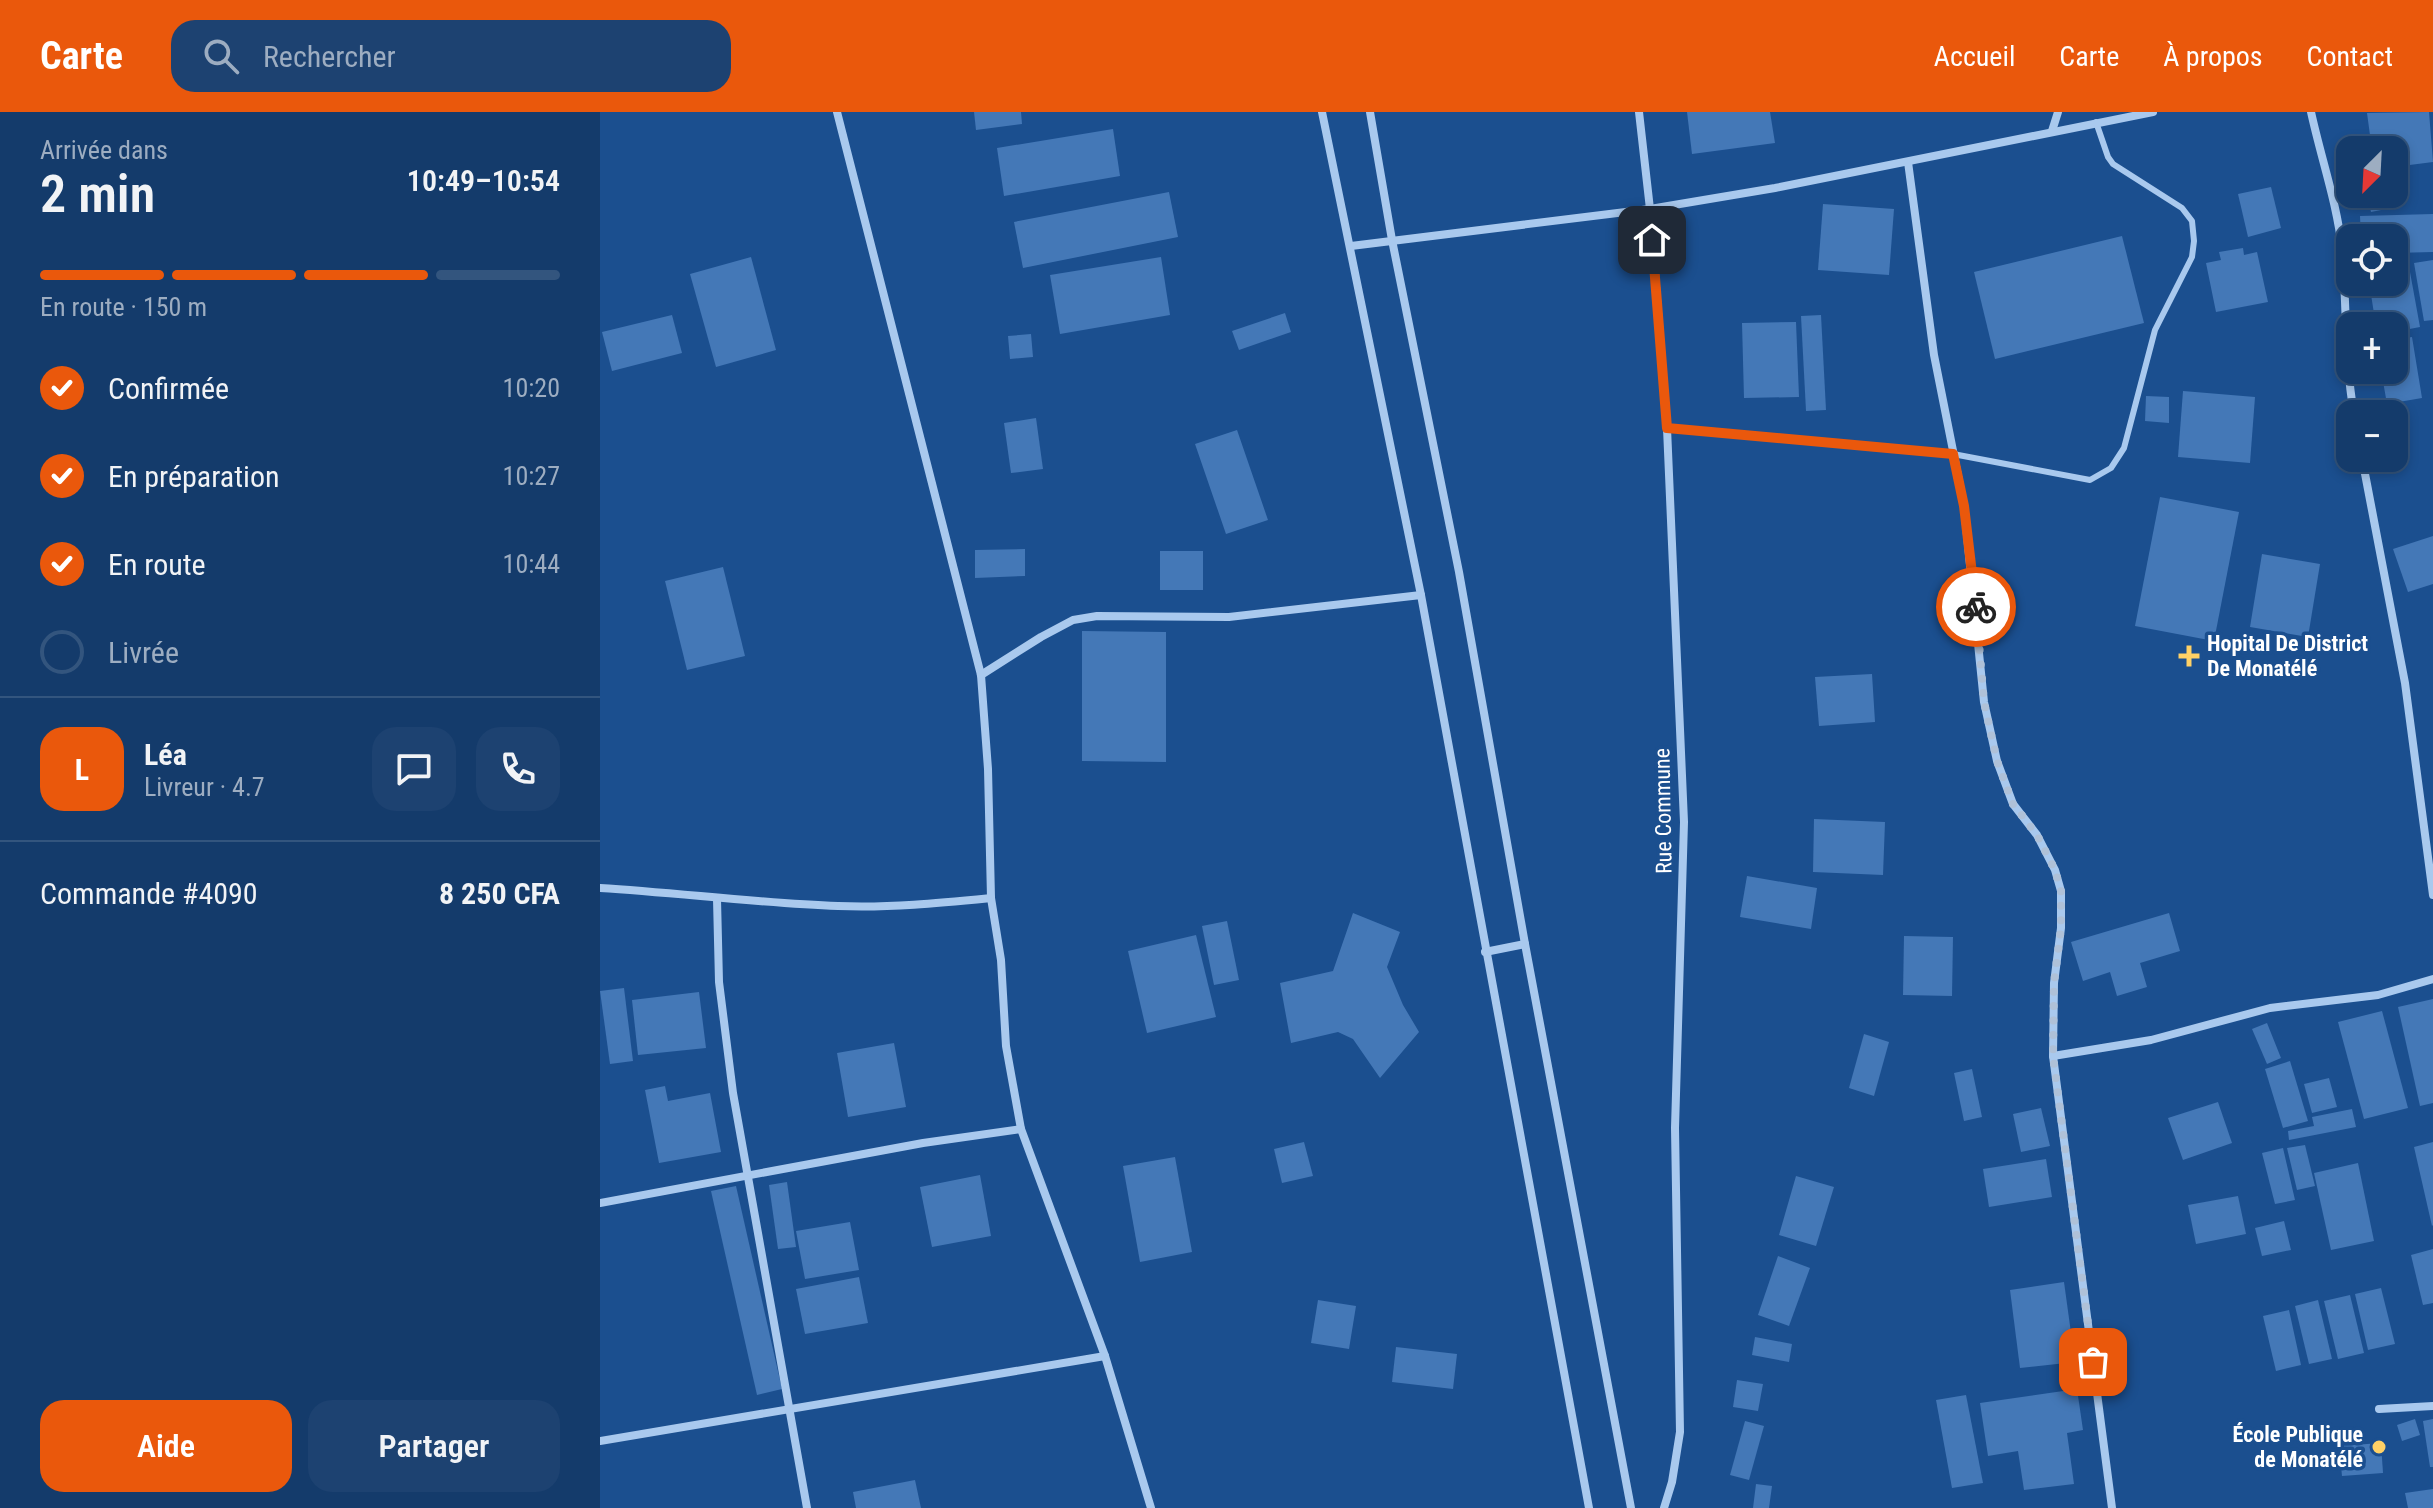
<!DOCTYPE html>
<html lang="fr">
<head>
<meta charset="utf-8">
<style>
  body { margin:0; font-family:"Roboto Condensed",sans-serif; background:#1d4271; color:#f1f3f6; height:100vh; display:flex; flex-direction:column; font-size:30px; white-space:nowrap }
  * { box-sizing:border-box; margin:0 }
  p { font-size:26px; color:#9dadc1 }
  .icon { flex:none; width:44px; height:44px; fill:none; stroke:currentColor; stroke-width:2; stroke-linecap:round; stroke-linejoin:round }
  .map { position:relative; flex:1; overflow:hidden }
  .panel { display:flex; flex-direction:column; background:#143b6b; width:600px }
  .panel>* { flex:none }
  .needle { width:52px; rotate:204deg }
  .tools { position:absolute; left:1736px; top:24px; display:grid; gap:16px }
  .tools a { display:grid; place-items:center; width:72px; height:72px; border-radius:16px; background:#143b6b; box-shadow:0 4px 12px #0003,0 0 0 2px #33557e; font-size:40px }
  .pin { position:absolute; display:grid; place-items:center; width:68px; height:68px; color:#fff; margin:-34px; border-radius:16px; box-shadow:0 4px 12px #0006 }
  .courier { position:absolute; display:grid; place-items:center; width:80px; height:80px; margin:-40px; border:6px solid #ea580c; border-radius:50%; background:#fff; color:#222; box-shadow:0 2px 10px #0007 }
  .head em { font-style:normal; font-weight:600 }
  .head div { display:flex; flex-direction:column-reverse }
  .head { display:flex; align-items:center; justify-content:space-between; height:136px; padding:0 40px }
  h1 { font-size:52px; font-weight:600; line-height:60px }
  .bar { display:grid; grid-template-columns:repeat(4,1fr); gap:12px 8px; align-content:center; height:96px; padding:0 40px }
  .bar i { height:10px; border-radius:6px; background:#33557e }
  .bar .active { background:#ea580c }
  .bar p { grid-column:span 4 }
  .line { display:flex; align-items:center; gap:20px; padding:0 40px; border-top:2px solid #33557e }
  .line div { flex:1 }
  .round { display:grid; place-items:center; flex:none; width:84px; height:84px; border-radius:24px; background:#1d4271 }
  ol { padding:0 40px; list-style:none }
  li { display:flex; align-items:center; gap:24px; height:88px }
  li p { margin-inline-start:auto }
  li .icon { padding:8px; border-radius:50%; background:#ea580c; color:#fff; stroke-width:4 }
  li:last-child { color:#9dadc1 }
  li i { width:44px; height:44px; border:4px solid #33557e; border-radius:50% }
  .action { display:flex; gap:16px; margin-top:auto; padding:16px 40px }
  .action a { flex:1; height:92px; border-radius:24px; background:#ea580c; color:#fff; font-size:32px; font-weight:600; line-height:92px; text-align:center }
  .action a+a { background:#1d4271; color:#f1f3f6 }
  header { display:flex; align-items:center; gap:48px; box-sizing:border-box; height:112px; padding:0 40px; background:#ea580c; color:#fff }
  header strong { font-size:38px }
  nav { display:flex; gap:44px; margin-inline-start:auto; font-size:28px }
  .search { width:560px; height:72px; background:#1d4271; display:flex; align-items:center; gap:20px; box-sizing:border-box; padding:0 28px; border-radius:24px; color:#9dadc1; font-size:30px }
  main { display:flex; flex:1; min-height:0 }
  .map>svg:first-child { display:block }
  .building { fill:#4478b7 }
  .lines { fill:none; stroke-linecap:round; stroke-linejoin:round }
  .lane { stroke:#a9c9ee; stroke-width:6 }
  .street { stroke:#a9c9ee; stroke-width:8 }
  .done { stroke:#afc1d8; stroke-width:8; stroke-dasharray:0 14.4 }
  .route { stroke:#ea580c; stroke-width:10 }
  .poi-dot { fill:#ffd166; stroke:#1b4f8f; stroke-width:3 }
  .labels { text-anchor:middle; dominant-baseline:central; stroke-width:7; stroke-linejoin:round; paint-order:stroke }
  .poi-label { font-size:22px; font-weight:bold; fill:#fff; stroke:#1b4f8f; text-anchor:start }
  .street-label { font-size:22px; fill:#fff; stroke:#1b4f8f }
</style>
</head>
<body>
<header>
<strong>Carte</strong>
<div class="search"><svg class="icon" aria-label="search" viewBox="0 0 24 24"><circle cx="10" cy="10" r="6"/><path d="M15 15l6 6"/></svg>Rechercher</div>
<nav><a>Accueil</a><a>Carte</a><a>À propos</a><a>Contact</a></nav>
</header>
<main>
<section class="panel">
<div class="head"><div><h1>2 min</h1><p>Arrivée dans</p></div><em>10:49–10:54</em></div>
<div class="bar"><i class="active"></i><i class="active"></i><i class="active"></i><i></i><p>En route · 150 m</p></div>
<ol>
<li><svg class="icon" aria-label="check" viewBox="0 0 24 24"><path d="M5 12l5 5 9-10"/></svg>Confirmée<p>10:20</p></li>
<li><svg class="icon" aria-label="check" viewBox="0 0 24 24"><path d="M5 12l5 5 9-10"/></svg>En préparation<p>10:27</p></li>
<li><svg class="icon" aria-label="check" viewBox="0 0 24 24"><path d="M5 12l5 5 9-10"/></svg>En route<p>10:44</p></li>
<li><i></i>Livrée</li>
</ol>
<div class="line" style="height:144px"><b class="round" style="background:#ea580c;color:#fff">L</b><div><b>Léa</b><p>Livreur · 4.7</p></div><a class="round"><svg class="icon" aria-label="chat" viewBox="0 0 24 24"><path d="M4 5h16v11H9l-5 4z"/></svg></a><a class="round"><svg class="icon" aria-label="phone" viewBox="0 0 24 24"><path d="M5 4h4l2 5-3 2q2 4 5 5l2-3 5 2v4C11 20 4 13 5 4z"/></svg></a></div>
<div class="line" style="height:104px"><div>Commande #4090</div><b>8 250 CFA</b></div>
<div class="action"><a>Aide</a><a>Partager</a></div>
</section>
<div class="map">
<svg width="1833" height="1396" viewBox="0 0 1833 1396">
  <rect width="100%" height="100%" fill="#1b4f8f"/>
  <!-- building -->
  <g class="building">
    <path d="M374,0h47l1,12 -46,6z"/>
    <path d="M1087,0h83l5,31 -83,11z"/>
    <path d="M1829,0l4,50 -39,5v-17h-22l-5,-37z"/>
    <path d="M513,17l7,47 -116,20 -7,-48z"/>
    <path d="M1794,67l7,27 -30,6 -4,-18h27z"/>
    <path d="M1671,75l10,41 -33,9 -10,-43z"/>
    <path d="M569,80l9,45 -155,31 -9,-46z"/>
    <path d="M1223,92l71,5 -5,66 -71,-5z"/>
    <path d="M1833,102v38l-39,1v-15h-33l-1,-22z"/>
    <path d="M1522,124l22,87 -149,36 -21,-87z"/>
    <path d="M1643,136l1,7 13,-3 11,50 -52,10 -10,-49 15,-3 -2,-8z"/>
    <path d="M151,145l25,93 -60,17 -26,-93z"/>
    <path d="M561,145l9,58 -110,19 -10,-59z"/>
    <path d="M1833,148v60l-9,1 -10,-58z"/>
    <path d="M1810,160l10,55 -26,5v-6h-18l-7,-44h25v-7z"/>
    <path d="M685,201l6,19 -52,18 -7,-19z"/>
    <path d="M72,203l10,38 -70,18 -10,-39z"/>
    <path d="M1221,203l5,95 -20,1 -5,-95z"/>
    <path d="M1196,210l3,75 -55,1 -2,-75z"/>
    <path d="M431,222l2,23 -23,2 -2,-23z"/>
    <path d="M1812,225l10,61 -35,6 -6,-34h13v-30z"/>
    <path d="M1583,279l72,6 -5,66 -72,-6z"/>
    <path d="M1546,284l23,1v26l-24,-2z"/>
    <path d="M436,306l7,51 -32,4 -7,-50z"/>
    <path d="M637,318l31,90 -42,14 -31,-90z"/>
    <path d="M1560,385l79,15 -25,129 -79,-15z"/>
    <path d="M1833,424v48l-25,8 -15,-43z"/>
    <path d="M425,437v27l-50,2v-28z"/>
    <rect x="560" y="439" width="43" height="39"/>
    <path d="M1662,442l58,10 -12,73 -58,-10z"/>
    <path d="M123,455l22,89 -58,14 -22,-89z"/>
    <path d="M482,519l84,1v130l-84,-1z"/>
    <path d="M1272,562l3,48 -56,4 -4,-49z"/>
    <path d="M1214,707l71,3 -2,53 -70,-3z"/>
    <path d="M1147,764l70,12 -6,41 -71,-12z"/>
    <path d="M753,801l47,19 -13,35 16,38 16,27 -39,46 -27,-39 -15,-7 -47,11 -11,-60 53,-12z"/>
    <path d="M1569,801l11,38 -40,12 7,24 -30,9 -7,-24 -27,9 -12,-39z"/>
    <path d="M627,809l12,59 -25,5 -12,-59z"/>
    <path d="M596,823l20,82 -69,16 -19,-82z"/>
    <path d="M1304,824l49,1 -1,59 -49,-1z"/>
    <path d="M24,876l9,73 -23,3 -10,-73z"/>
    <path d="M99,880l7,56 -68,7 -6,-55z"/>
    <path d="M1833,887v104l-13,3 -22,-99z"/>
    <path d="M1782,899l26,97 -44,11 -26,-97z"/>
    <path d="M1667,911l14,35 -14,6 -15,-35z"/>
    <path d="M1264,922l25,8 -15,54 -25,-8z"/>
    <path d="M294,931l12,64 -58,10 -11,-64z"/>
    <path d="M1690,949l18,60 -25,7 -18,-59z"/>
    <path d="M1372,957l10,48 -18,4 -10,-48z"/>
    <path d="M1729,966l8,29 -25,6 -8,-29z"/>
    <path d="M65,974l3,15 42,-8 11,59 -62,11 -14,-73z"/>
    <path d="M1618,990l14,41 -49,17 -15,-42z"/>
    <path d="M1441,996l9,38 -29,6 -8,-38z"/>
    <path d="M1752,997l4,18 -67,13 -1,-9 26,-5 -2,-9z"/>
    <path d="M704,1030l9,34 -31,7 -8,-34z"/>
    <path d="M1833,1030v83l-1,1 -18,-79z"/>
    <path d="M1705,1033l10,41 -18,4 -10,-42z"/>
    <path d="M1683,1036l12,52 -20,4 -13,-51z"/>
    <path d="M575,1045l17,95 -52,10 -17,-96z"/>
    <path d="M1446,1047l6,38 -63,10 -6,-38z"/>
    <path d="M1758,1051l16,78 -43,9 -17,-77z"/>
    <path d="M380,1063l11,61 -59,11 -12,-60z"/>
    <path d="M1196,1064l38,11 -18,59 -37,-11z"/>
    <path d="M187,1070l9,65 -18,2 -9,-64z"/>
    <path d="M136,1074l46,203 -25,6 -46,-204z"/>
    <path d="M1638,1084l8,38 -50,10 -8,-39z"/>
    <path d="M1684,1109l7,29 -29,6 -7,-28z"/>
    <path d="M250,1110l9,48 -54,9 -9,-48z"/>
    <path d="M1833,1137v54l-10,2 -12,-50z"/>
    <path d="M1178,1144l32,12 -21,58 -31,-11z"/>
    <path d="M259,1165l9,46 -63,11 -9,-45z"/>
    <path d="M1464,1170l11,80 -55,6 -10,-78z"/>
    <path d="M1781,1176l14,56 -27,6 -13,-56z"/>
    <path d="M1750,1183l14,58 -26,6 -14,-58z"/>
    <path d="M718,1188l38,6 -7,43 -38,-6z"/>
    <path d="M1718,1188l14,59 -23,5 -14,-58z"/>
    <path d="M1689,1198l12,55 -25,6 -13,-55z"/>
    <path d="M1155,1225l37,7 -3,18 -37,-7z"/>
    <path d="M796,1235l61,7 -4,35 -61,-7z"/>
    <path d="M1137,1268l26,4 -5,27 -25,-4z"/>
    <path d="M1477,1277l6,41 -16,3 7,51 -50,6 -6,-39 -30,5 -8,-53z"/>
    <path d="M1366,1283l17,88 -31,5 -16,-88z"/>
    <path d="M1815,1307l5,16 -18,6 -5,-16z"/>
    <path d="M1833,1307v48h-3l-7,-46z"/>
    <path d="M1145,1309l19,5 -15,54 -19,-5z"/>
    <path d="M1781,1331l2,30 -41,3 -3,-30z"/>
    <path d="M315,1368l6,28h-65l-3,-16z"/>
    <path d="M1156,1372l16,2 -3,22h-16z"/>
    <path d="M1833,1377v19h-25l-3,-15z"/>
  </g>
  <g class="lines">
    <!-- lane -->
    <path class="lane" d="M1353,342l137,26 21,-12 13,-20 31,-118 37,-73 2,-16 -2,-20 -10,-13 -69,-44 -5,-7 -12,-35"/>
    <!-- street -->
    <g class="street">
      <path d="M237,0l144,563 7,94 3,129 10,62 5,86 15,83 84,227 46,152"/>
      <path d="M722,0l99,483 168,913"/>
      <path d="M770,0l22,128 67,332 66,372 106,564"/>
      <path d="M1039,0l11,97 17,219 17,394 -9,306 5,304 -8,50 -8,26"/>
      <path d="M1711,0c10,46 26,91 31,137 5,56 2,108 12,165"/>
      <path d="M1452,19l6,-19"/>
      <path d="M1308,50l26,193 30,151 20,196 13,59 16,43 24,31 18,35 6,21v37l-7,55 -1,73 59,452"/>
      <path d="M751,134l299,-37 125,-21 378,-76"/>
      <path d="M1067,316l286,26"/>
      <path d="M1762,346l43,225 28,212"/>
      <path d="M381,563l60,-38 32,-17 24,-4 132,1 192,-22"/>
      <path d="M0,776c80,5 159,15 238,18 52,2 102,-3 153,-8"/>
      <path d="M117,787l2,83 14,111 74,415"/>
      <path d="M885,840l40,-8"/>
      <path d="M1453,944l98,-16 119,-32 108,-13 55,-16"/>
      <path d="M0,1091l323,-60 98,-14"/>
      <path d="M1779,1297l54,-3"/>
      <path d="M0,1329l505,-85"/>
    </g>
  </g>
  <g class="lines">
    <!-- done -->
    <path class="done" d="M1376,495l8,95 13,59 16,43 24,31 18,35 6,21v37l-7,55 -1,73 40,306"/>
    <!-- route -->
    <path class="route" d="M1052,128l15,188 286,26 11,52 12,101"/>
  </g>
  <!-- markers -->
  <g class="poi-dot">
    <path d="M1585 532h8v8h8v8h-8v8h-8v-8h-8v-8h8z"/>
    <circle cx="1779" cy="1335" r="8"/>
  </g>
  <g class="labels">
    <!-- poi labels -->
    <g class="poi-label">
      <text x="1607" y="531">Hopital De District<tspan x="1607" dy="25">De Monatélé</tspan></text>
      <text x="1763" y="1322" text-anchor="end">École Publique<tspan x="1763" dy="25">de Monatélé</tspan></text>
    </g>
    <!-- street labels -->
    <g class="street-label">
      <text transform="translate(1063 699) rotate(-91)">Rue Commune</text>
    </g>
  </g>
</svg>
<div class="tools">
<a><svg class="needle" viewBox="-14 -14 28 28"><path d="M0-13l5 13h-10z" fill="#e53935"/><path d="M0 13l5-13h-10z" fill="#9dadc1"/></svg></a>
<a><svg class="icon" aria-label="locate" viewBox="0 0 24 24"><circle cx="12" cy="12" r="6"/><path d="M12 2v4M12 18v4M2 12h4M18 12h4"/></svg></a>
<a>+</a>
<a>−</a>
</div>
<div class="pin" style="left:1493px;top:1250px;background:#ea580c"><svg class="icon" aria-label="bag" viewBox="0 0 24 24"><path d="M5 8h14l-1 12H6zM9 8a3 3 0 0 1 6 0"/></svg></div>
<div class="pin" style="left:1052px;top:128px;background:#1f2937"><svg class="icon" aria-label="home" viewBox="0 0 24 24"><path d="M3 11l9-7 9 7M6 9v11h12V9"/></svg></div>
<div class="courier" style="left:1376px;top:495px"><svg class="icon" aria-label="bike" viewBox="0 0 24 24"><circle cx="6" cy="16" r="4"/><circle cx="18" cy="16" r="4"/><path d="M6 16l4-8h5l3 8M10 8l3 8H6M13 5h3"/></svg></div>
</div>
</main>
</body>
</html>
